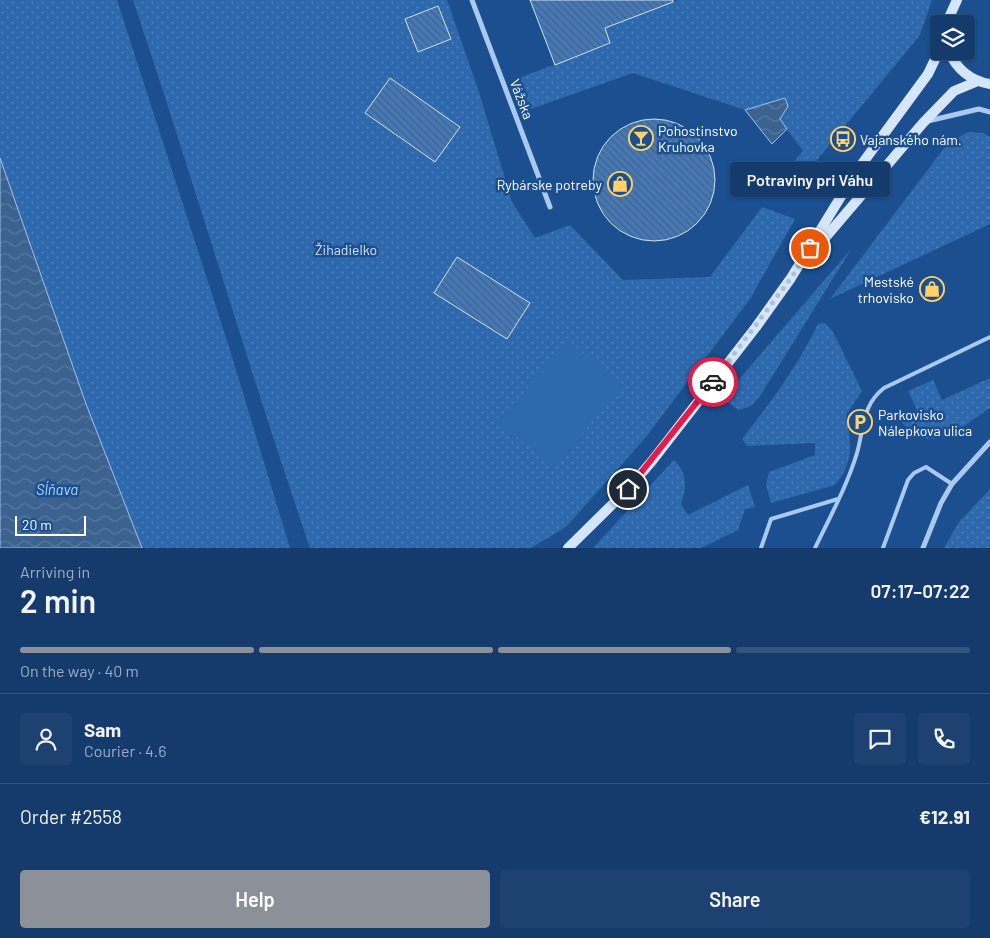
<!DOCTYPE html>
<html lang="en">
<head>
<meta charset="utf-8">
<style>
  body { margin:0; font-family:Barlow,sans-serif; background:#1d4271; color:#f1f3f6; height:100vh; display:flex; flex-direction:column; font-size:19px; white-space:nowrap }
  * { box-sizing:border-box; margin:0 }
  p { font-size:16px; color:#9dadc1 }
  .icon { flex:none; width:28px; height:28px; fill:none; stroke:currentColor; stroke-width:2; stroke-linecap:round; stroke-linejoin:round }
  .map { position:relative; height:548px; overflow:hidden }
  .drawer { display:flex; flex-direction:column; background:#143b6b; flex:1 }
  .drawer>* { flex:none }
  .buttons { position:absolute; left:930px; top:15px; display:grid; gap:10px }
  .buttons a { display:grid; place-items:center; width:45px; height:45px; border-radius:5px; background:#143b6b; box-shadow:0 1px 4px #0004,0 0 0 1px #33557e; font-size:25px }
  .scale { position:absolute; left:15px; bottom:12px; width:71px; box-sizing:border-box; padding-left:5px; border:2px solid #fff; border-top:0; font-size:14px; line-height:18px; white-space:nowrap; color:#fff; -webkit-text-stroke:4px #1b4f8f; paint-order:stroke }
  .pin { position:absolute; display:grid; place-items:center; width:42px; height:42px; color:#fff; margin:-21px; border:2px solid #fff; border-radius:50%; box-shadow:0 1px 5px #0007 }
  .courier { position:absolute; display:grid; place-items:center; width:50px; height:50px; margin:-25px; border:4px solid #e11d48; border-radius:50%; background:#fff; color:#222; box-shadow:0 1px 6px #0007 }
  .bubble { position:absolute; height:35px; border-radius:5px; background:#143b6b; box-shadow:0 1px 4px #0004,0 0 0 1px #33557e; font-size:16px; font-weight:600; line-height:35px; text-align:center }
  .headline em { font-style:normal; font-weight:600 }
  .headline div { display:flex; flex-direction:column-reverse }
  .headline { display:flex; align-items:center; justify-content:space-between; height:85px; padding:0 20px }
  h1 { font-size:32px; font-weight:600; line-height:38px }
  .bar { display:grid; grid-template-columns:repeat(4,1fr); gap:8px 5px; align-content:center; height:60px; padding:0 20px }
  .bar i { height:6px; border-radius:4px; background:#33557e }
  .bar .on { background:#8c9099 }
  .bar p { grid-column:span 4 }
  .line { display:flex; align-items:center; gap:12px; padding:0 20px; border-top:1px solid #33557e }
  .line div { flex:1 }
  .round { display:grid; place-items:center; flex:none; width:52px; height:52px; border-radius:5px; background:#1d4271 }
  .cta { display:flex; gap:10px; margin-top:auto; padding:10px 20px }
  .cta a { flex:1; height:58px; border-radius:5px; background:#8c9099; color:#fff; font-size:20px; font-weight:600; line-height:58px; text-align:center }
  .cta a+a { background:#1d4271; color:#f1f3f6 }
  .map>svg:first-child { display:block }
  .grass { fill:url(#grass-dots) }
  .garden { fill:#2e69ad }
  .water { fill:url(#water-waves); stroke:#9cc4f0 }
  .building { fill:url(#building-back-hatch); stroke:#cfe3fa }
  .lines { fill:none; stroke-linecap:round; stroke-linejoin:round }
  .service { stroke:#a9c9ee; stroke-width:4 }
  .minor { stroke:#a9c9ee; stroke-width:5 }
  .secondary { stroke:#d6e6fa; stroke-width:10 }
  .done { stroke:#afc1d8; stroke-width:5; stroke-dasharray:0 9 }
  .route { stroke:#e11d48; stroke-width:6 }
  .labels { text-anchor:middle; dominant-baseline:central; stroke-width:5; stroke-linejoin:round; paint-order:stroke }
  .street-label { font-size:14px; fill:#fff; stroke:#1b4f8f }
  .poi-label { font-size:14px; fill:#fff; stroke:#1b4f8f; text-anchor:start }
  .park-label { font-size:14px; fill:#cfe3fa; stroke:#1b4f8f }
  .water-label { font-size:15px; font-style:italic; fill:#b5d3f5; stroke:#1b4f8f }
</style>
</head>
<body>
<div class="map">
<svg width="990" height="548" viewBox="0 0 990 548">
  <defs>
    <pattern id="grass-dots" width="8" height="8" patternUnits="userSpaceOnUse" patternTransform="scale(1.25)"><rect width="8" height="8" fill="#2e69ad"/><path d="M2 2h.1M6 6h.1" fill="none" stroke="#4d80b9" stroke-width="1.8" stroke-linecap="round"/></pattern>
    <pattern id="water-waves" width="16" height="10" patternUnits="userSpaceOnUse" patternTransform="scale(1.25)"><rect width="16" height="10" fill="#3c6290"/><path d="M0 5q4-4 8 0t8 0" fill="none" stroke="#597aa1"/></pattern>
    <pattern id="building-back-hatch" width="6" height="6" patternUnits="userSpaceOnUse" patternTransform="scale(1.25)"><rect width="6" height="6" fill="#4478b7"/><path d="M-1 5l2 2M0 0l6 6M5-1l2 2" fill="none" stroke="#486282"/></pattern>
  </defs>
  <rect width="100%" height="100%" fill="#1b4f8f"/>
  <!-- grass -->
  <g class="grass">
    <path d="M0,0h117l112,347 61,201h-148l-56,-144 -86,-246z"/>
    <path d="M133,0h314l32,92 33,110 23,36 35,-13 53,55 87,-3 52,-70 33,12 -45,80 -104,138 -80,90 -35,21h-221c-62,-182 -116,-366 -177,-548z"/>
    <path d="M678,0h254l-12,35 -131,159 -17,-6 31,-37 -24,-32 6,-21 -40,12 -112,-37 -105,37 -12,-31 94,-35 -5,-16z"/>
    <path d="M968,132l15,1 7,4v87l-160,75 118,-156z"/>
    <path d="M852,248l-92,148 -9,10 -12,4 -17,-11z"/>
    <path d="M825,323l8,9 29,59 -16,24c5,28 9,46 -11,70l-64,18 -5,-18 3,-13 46,-17v-12l-68,3 -5,-7c29,-37 55,-72 76,-115z"/>
    <path d="M990,378v30c-31,21 -63,52 -91,10l18,-8 -9,-19 25,-11 9,20z"/>
    <path d="M674,460c13,12 13,28 7,44l7,11 60,-30 7,22 -10,2 -7,21 -37,18h-108z"/>
    <path d="M990,489v59h-46l15,-26z"/>
  </g>
  <!-- garden -->
  <path class="garden" d="M567,340l55,45 -67,82 -56,-44z"/>
  <!-- water -->
  <g class="water">
    <path d="M785,98l3,8 -8,13 7,10 -15,15 -27,-34z"/>
    <path d="M0,158l86,246 56,144h-142z"/>
  </g>
  <!-- building -->
  <g class="building">
    <path d="M530,0h143v2l-68,26 5,15 -55,22z"/>
    <path d="M438,6l13,33 -33,13 -13,-33z"/>
    <path d="M390,78l70,49 -25,35 -70,-49z"/>
    <circle cx="654" cy="180" r="61"/>
    <path d="M457,257l73,46 -23,36 -73,-46z"/>
  </g>
  <g class="lines">
    <!-- service -->
    <g class="service">
      <path d="M761,548l10,-29 67,-20"/>
      <path d="M815,548c15,-31 32,-62 42,-95 7,-25 5,-48 27,-65l106,-51"/>
      <path d="M883,548l25,-68 6,-7 12,-6 26,17"/>
    </g>
    <!-- minor -->
    <g class="minor">
      <path d="M472,0l78,207"/>
      <path d="M928,121l51,-12 11,3"/>
      <path d="M923,548l18,-45 11,-19 38,-42"/>
    </g>
    <!-- secondary -->
    <g class="secondary">
      <path d="M946,24l11,-24"/>
      <path d="M949,51c7,18 22,30 41,33"/>
      <path d="M813,252l110,-129 31,-32 24,-10"/>
      <path d="M568,548l60,-59 24,-28 104,-134 35,-49 65,-106 72,-98 11,-23"/>
    </g>
  </g>
  <g class="lines">
    <!-- done -->
    <path class="done" d="M713,382l78,-104 19,-30"/>
    <!-- route -->
    <path class="route" d="M628,489l85,-107"/>
  </g>
  <!-- icons -->
  <defs>
    <symbol id="bar-ring" viewBox="-11 -11 22 22"><circle r="9.5" fill="#1b4f8f" stroke="#ffd166" stroke-width="1.5"/><path d="M-6-5H6L.8 .8V4.5H3.5V6h-7V4.5H-.8V.8Z" fill="#ffd166"/></symbol>
    <symbol id="bus-ring" viewBox="-11 -11 22 22"><circle r="9.5" fill="#1b4f8f" stroke="#ffd166" stroke-width="1.5"/><path d="M-5-6H5V4H4V6H2V4H-2V6H-4V4H-5ZM-3.5-4V0h7V-4ZM-3.5 1.2v1.5H-2V1.2ZM2 1.2v1.5H3.5V1.2Z" fill="#ffd166"/></symbol>
    <symbol id="shop-ring" viewBox="-11 -11 22 22"><circle r="9.5" fill="#1b4f8f" stroke="#ffd166" stroke-width="1.5"/><path d="M-5-2.5h2.3a2.7 3.5 0 0 1 5.4 0H5L5.5 6h-11ZM-1.5-2.5h3a1.5 2.3 0 0 0-3 0Z" fill="#ffd166"/></symbol>
    <symbol id="parking-ring" viewBox="-11 -11 22 22"><circle r="9.5" fill="#1b4f8f" stroke="#ffd166" stroke-width="1.5"/><path d="M-3.5-5.5H1a3.5 3.5 0 0 1 0 7H-1V5.5H-3.5ZM-1-3.4V-.6H.8a1.4 1.4 0 0 0 0-2.8Z" fill="#ffd166"/></symbol>
  </defs>
  <g fill-rule="evenodd">
    <use href="#bar-ring" x="627" y="124" width="28" height="28"/>
    <use href="#bus-ring" x="829" y="125" width="28" height="28"/>
    <use href="#shop-ring" x="606" y="170" width="28" height="28"/>
    <use href="#shop-ring" x="918" y="275" width="28" height="28"/>
    <use href="#parking-ring" x="846" y="408" width="28" height="28"/>
  </g>
  <g class="labels">
    <!-- street labels -->
    <g class="street-label">
      <text transform="translate(522 99) rotate(69)">Vážska</text>
    </g>
    <!-- poi labels -->
    <g class="poi-label">
      <text x="658" y="130">Pohostinstvo<tspan x="658" dy="16">Kruhovka</tspan></text>
      <text x="860" y="139">Vajanského nám.</text>
      <text x="602" y="184" text-anchor="end">Rybárske potreby</text>
      <text x="914" y="281" text-anchor="end">Mestské<tspan x="914" dy="16">trhovisko</tspan></text>
      <text x="878" y="414">Parkovisko<tspan x="878" dy="16">Nálepkova ulica</tspan></text>
    </g>
    <!-- park labels -->
    <g class="park-label">
      <text x="346" y="249">Žihadielko</text>
    </g>
    <!-- water labels -->
    <g class="water-label">
      <text x="57" y="489">Sĺňava</text>
    </g>
  </g>
</svg>
<div class="buttons">
<a><svg class="icon" aria-label="layers" viewBox="0 0 24 24"><path d="M12 4l9 5-9 5-9-5zM3 14l9 5 9-5"/></svg></a>
</div>
<div class="scale">20 m</div>
<div class="pin" style="left:810px;top:248px;background:#ea580c"><svg class="icon" aria-label="bag" viewBox="0 0 24 24"><path d="M5 8h14l-1 12H6zM9 8a3 3 0 0 1 6 0"/></svg></div>
<div class="pin" style="left:628px;top:489px;background:#1f2937"><svg class="icon" aria-label="home" viewBox="0 0 24 24"><path d="M3 11l9-7 9 7M6 9v11h12V9"/></svg></div>
<div class="courier" style="left:713px;top:382px"><svg class="icon" aria-label="car" viewBox="0 0 24 24"><path d="M5 17H2v-5l4-1 3-4h7l3 4 3 1v5h-3M9 17h6M6 11h13"/><circle cx="7" cy="17" r="2"/><circle cx="17" cy="17" r="2"/></svg></div>
<div class="bubble" style="left:730px;top:162px;width:160px">Potraviny pri Váhu</div>
</div>
<section class="drawer">
<div class="headline"><div><h1>2 min</h1><p>Arriving in</p></div><em>07:17–07:22</em></div>
<div class="bar"><i class="on"></i><i class="on"></i><i class="on"></i><i></i><p>On the way · 40 m</p></div>
<div class="line" style="height:90px"><a class="round"><svg class="icon" aria-label="person" viewBox="0 0 24 24"><circle cx="12" cy="8" r="4"/><path d="M4 21q1-7 8-7t8 7"/></svg></a><div><b>Sam</b><p>Courier · 4.6</p></div><a class="round"><svg class="icon" aria-label="chat" viewBox="0 0 24 24"><path d="M4 5h16v11H9l-5 4z"/></svg></a><a class="round"><svg class="icon" aria-label="phone" viewBox="0 0 24 24"><path d="M5 4h4l2 5-3 2q2 4 5 5l2-3 5 2v4C11 20 4 13 5 4z"/></svg></a></div>
<div class="line" style="height:65px"><div>Order #2558</div><b>€12.91</b></div>
<div class="cta"><a>Help</a><a>Share</a></div>
</section>
</body>
</html>
